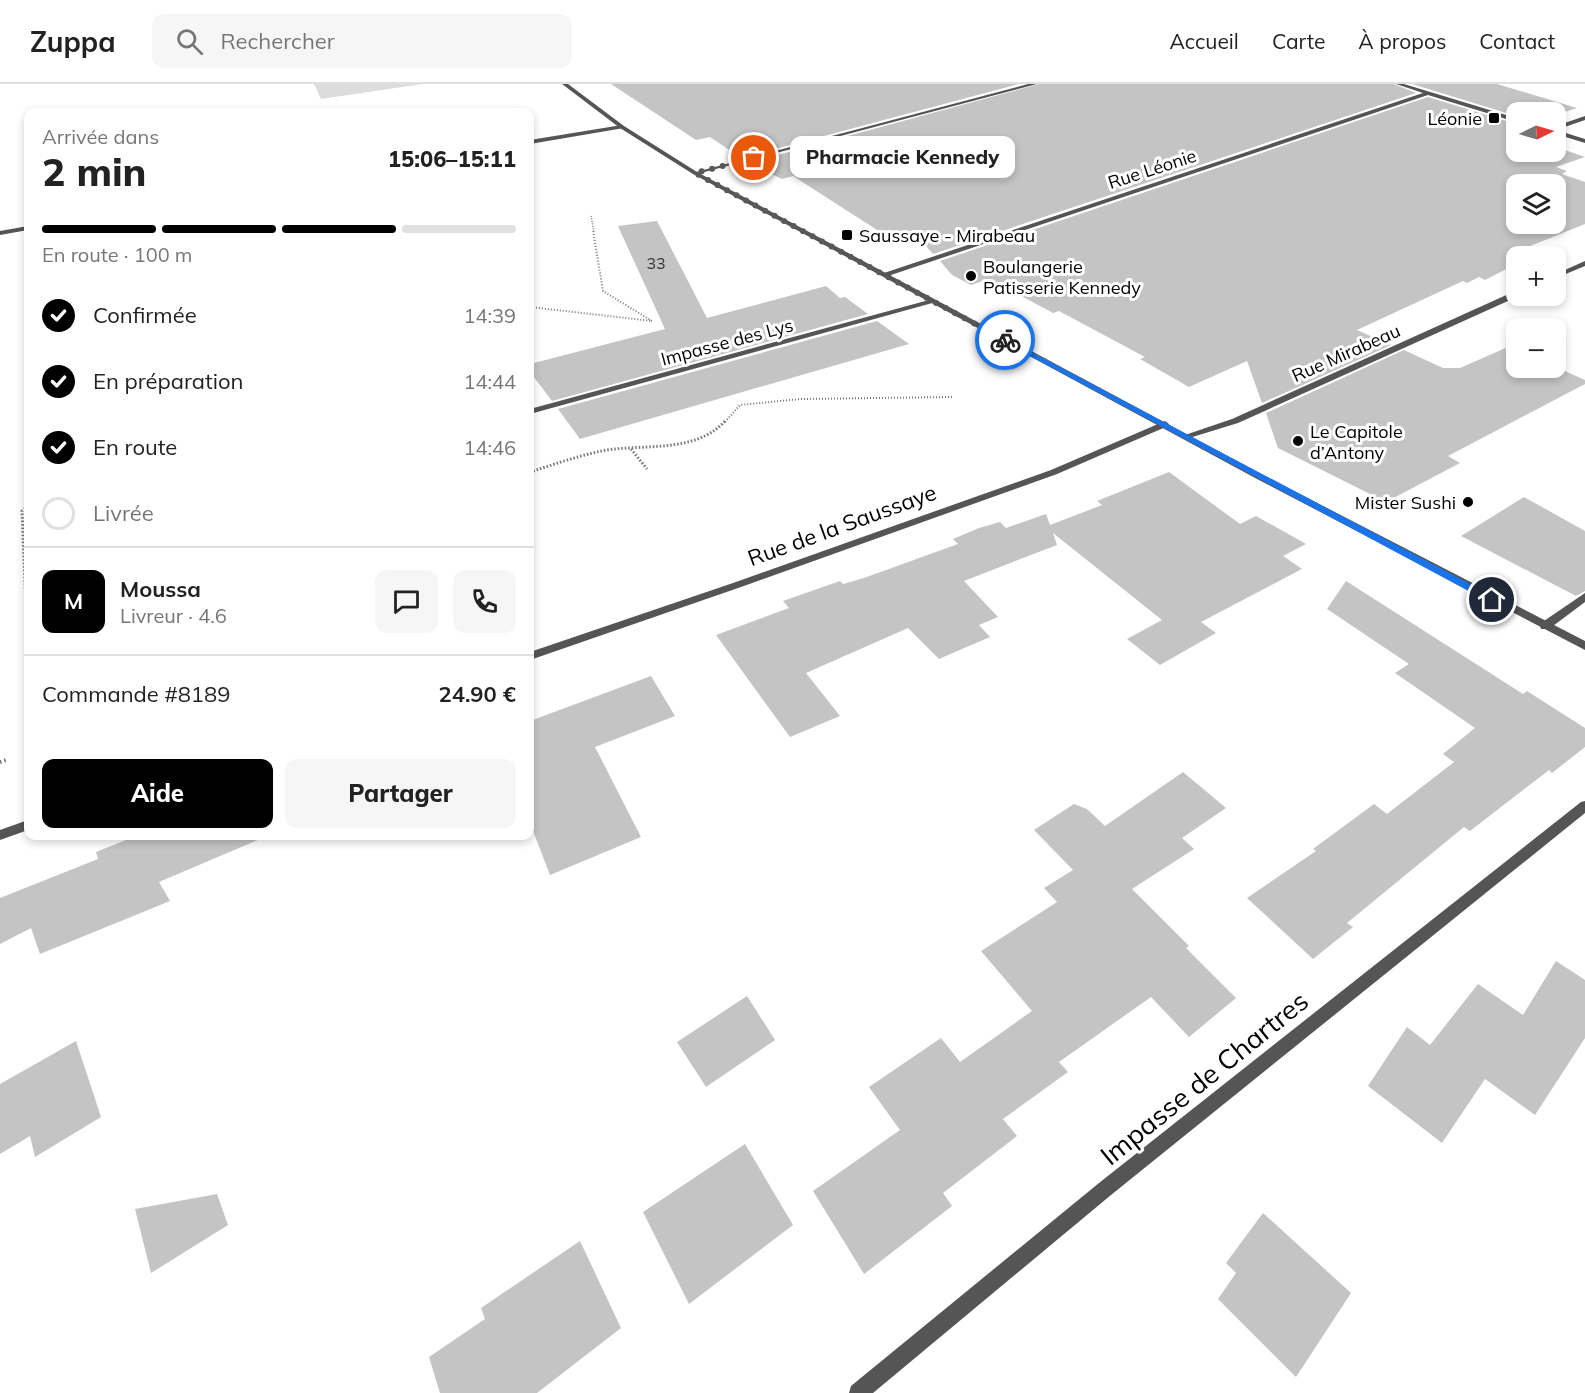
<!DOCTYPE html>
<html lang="fr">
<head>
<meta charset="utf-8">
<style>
  body { margin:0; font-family:Mulish,sans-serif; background:#f6f6f6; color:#222; height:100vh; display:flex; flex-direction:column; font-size:22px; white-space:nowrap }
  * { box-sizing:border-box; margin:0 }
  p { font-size:20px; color:#767676 }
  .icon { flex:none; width:33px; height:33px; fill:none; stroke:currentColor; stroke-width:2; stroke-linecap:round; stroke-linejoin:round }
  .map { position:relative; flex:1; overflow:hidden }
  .sheet { position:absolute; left:24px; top:24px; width:510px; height:732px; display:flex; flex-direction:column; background:#fff; border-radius:12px; box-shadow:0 3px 9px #0003 }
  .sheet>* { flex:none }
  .needle { width:39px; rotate:85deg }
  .buttons { position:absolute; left:1506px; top:18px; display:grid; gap:12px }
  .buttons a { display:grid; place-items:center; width:60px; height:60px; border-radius:12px; background:#fff; box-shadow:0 3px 9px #0003; font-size:30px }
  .pin { position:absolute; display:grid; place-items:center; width:51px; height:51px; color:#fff; margin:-26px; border:3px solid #fff; border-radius:50%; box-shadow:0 2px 6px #0007 }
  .courier { position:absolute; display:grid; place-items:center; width:60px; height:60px; margin:-30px; border:4px solid #1a73e8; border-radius:50%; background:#fff; color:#222; box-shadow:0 2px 8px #0007 }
  .bubble { position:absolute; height:42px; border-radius:12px; background:#fff; box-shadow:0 3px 9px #0003; font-size:20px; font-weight:800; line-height:42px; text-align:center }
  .overview em { font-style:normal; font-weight:800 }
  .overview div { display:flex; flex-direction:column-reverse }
  .overview { display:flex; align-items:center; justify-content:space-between; height:102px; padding:0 18px }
  h1 { font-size:39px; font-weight:800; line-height:45px }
  .bar { display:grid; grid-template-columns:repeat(4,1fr); gap:9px 6px; align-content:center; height:72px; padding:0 18px }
  .bar i { height:8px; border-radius:4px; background:#e0e0e0 }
  .bar .active { background:#000 }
  .bar p { grid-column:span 4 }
  .line { display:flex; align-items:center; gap:15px; padding:0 18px; border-top:2px solid #e0e0e0 }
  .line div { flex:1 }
  .round { display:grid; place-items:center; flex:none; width:63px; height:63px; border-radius:12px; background:#f6f6f6 }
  ol { padding:0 18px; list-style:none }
  li { display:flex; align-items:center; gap:18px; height:66px }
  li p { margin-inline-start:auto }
  li .icon { padding:6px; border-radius:50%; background:#000; color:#fff; stroke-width:4 }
  li:last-child { color:#767676 }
  li i { width:33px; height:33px; border:3px solid #e0e0e0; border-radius:50% }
  .cta { display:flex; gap:12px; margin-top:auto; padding:12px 18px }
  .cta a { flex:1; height:69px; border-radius:12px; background:#000; color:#fff; font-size:24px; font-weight:800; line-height:69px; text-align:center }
  .cta a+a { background:#f6f6f6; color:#222 }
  header { display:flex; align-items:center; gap:36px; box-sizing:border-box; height:84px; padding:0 30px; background:#fff; border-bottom:2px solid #e0e0e0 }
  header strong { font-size:28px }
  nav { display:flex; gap:33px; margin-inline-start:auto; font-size:21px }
  .search { width:420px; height:54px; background:#f6f6f6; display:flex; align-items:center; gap:15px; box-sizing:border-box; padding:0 21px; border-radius:12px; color:#767676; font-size:22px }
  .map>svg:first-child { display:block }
  .green { fill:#dcdcdc }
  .building { fill:#c4c4c4; fill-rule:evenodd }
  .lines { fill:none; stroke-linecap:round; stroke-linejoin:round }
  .path-far3 { stroke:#777; stroke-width:1.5; stroke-dasharray:1 1.5; stroke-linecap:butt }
  .path-far2 { stroke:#777; stroke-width:2; stroke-dasharray:1 2; stroke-linecap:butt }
  .path-far1 { stroke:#777; stroke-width:3; stroke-dasharray:1.5 2; stroke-linecap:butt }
  .path { stroke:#777; stroke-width:4; stroke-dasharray:1.5 3; stroke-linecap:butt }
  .service { fill:#555; fill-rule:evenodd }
  .minor { fill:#555; fill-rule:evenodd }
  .tertiary { fill:#555; fill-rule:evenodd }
  .route { fill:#1a73e8 }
  .done { stroke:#595959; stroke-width:6; stroke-dasharray:0 10.8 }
  .poi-dot { fill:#000; stroke:#fff; stroke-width:2 }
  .labels { text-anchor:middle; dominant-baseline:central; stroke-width:6; stroke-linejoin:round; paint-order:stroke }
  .far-number-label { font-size:16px; fill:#313131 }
  .far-poi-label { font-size:18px; fill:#000; stroke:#fff; text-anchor:start }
  .far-street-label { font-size:18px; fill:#000; stroke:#fff }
  .street-label { font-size:22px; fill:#000; stroke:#fff }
  .near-street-label { font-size:27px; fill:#000; stroke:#fff }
</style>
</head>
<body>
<header>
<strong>Zuppa</strong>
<div class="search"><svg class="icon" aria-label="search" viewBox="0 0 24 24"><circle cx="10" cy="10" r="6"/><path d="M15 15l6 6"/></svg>Rechercher</div>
<nav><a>Accueil</a><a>Carte</a><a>À propos</a><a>Contact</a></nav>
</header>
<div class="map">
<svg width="1585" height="1309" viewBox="0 0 1585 1309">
  <rect width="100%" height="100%" fill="#fff"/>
  <!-- green -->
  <path class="green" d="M314,0h108l-101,15z"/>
  <!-- building -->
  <g class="building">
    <path d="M611,0h408l-278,74 -31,-21 -14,3z"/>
    <path d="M1039,0h355l22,9 -483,161 -20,-23 -25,6 -95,-61 -11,3 -34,-16z"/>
    <path d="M1412,0h85l80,24 -21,7v-3h-40v4z"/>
    <path d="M1428,13l88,27v3l-8,3 8,3v19h40v-5l29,10 -29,10 11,4 -5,3 23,8v42l-57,23 14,5 -9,4h-17v8l-31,16 -6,-3 -12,6 -4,-2 -106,49 34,15 -129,58 -15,-42 -58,26 -49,-28 5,-2 -86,-46 -6,2 -64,-34 -18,6 -19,-10 -12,-14zM1516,100h40v40h-40z"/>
    <path d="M657,137l50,97 119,-32 14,12 5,-1 23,17 -316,87 -22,-29v-8l135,-35 -47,-103z"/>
    <path d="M877,237l32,23 -329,95 -22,-30z"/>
    <path d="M1510,262l6,3v19l40,-1 29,13v4l-137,72 12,7 -74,39 -108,-54 -12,-35 138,-63 39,18h17z"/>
    <path d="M1169,388l71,52 16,-8 50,28 -23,12 19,13 -101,53 15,11 -56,32 -33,-26 35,-19 -109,-87 4,12 -93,36 34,36 -19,8 11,12 -51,22 -31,-31 -102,45 34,43 -50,21 -74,-102 73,-27 -6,-7 57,-20 3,3 21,-6 94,-34 -5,-5 26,-11 21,-6 6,6 40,-14 4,11 52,-20 -5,-4z"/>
    <path d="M1524,413l61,34v60l-9,5 -115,-60z"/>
    <path d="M1346,497l177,113 4,-3 58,37v19l-33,26 -3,-3 -79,61 -6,-4 -117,96 6,4 -40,32 -66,-61 69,-47 -3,-2 61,-45 13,10 67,-52 -11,-8 32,-26 -80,-55 14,-9 -82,-55z"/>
    <path d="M651,592l24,40 -80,31 46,90 -91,38 -20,-52v-102z"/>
    <path d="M1183,688l43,36 -44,30 12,11 -62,40 57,57 -3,2 50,50 -47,39 -38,-40 -92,65 9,10 -65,47 14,17 -74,57 9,13 -88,68 -51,-83 87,-61 -31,-43 72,-49 19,24 72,-51 -51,-60 76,-49 -13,-14 29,-18 -39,-40 40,-26 13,5 18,17z"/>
    <path d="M136,752h131l-108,46 11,19 -130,53 -9,-26 -31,16v-46l98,-39 -2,-7z"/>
    <path d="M1556,877l29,19v58l-50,77 -50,-36 -43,64 -74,-57 39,-59 23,18 48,-61 45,31z"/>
    <path d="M747,912l28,44 -69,47 -29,-45z"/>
    <path d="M76,957l25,76 -66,40 -5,-21 -30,18v-70z"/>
    <path d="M745,1060l48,81 -104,79 -46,-92z"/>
    <path d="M217,1110l11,31 -77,48 -16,-64z"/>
    <path d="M1263,1129l88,80 -55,84 -78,-78 18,-26 -10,-10z"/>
    <path d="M580,1157l41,87 -84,65h-97l-11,-36 56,-38 -4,-11z"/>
  </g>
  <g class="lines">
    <!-- path-far3 -->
    <path class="path-far3" d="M591,132l3,16"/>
    <!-- path-far2 -->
    <g class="path-far2">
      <path d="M530,223l122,14 -49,-30 -10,-61"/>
      <path d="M725,338l15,-17 60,-6 152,-2"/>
    </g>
    <!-- path-far1 -->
    <g class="path-far1">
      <path d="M631,365l16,20"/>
      <path d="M530,388c22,-7 45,-15 67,-20 42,-10 97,4 129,-32"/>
      <path d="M28,422l-6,5 6,139"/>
    </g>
    <!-- path -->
    <path class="path" d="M0,678l6,-2"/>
    <!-- service -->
    <path class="service" d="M1585,509v9l-36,27h-8l-1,-3 1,-3z"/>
    <!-- minor -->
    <g class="minor">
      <path d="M1028,0h9l-340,90 -5,-1z"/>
      <path d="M1396,0h8l112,34v4l-88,-27 -540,181 -7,-2 542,-181z"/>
      <path d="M1585,32v4l-29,10v-4z"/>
      <path d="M622,41l2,3 -94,16v-4z"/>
      <path d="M1556,46l29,9v4l-29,-9z"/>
      <path d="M28,142v4l-28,5v-4z"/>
      <path d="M1585,177v5l-29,12v-4z"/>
      <path d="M1513,208h3v4h3l-281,127 -52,16 -4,-3 50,-17z"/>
      <path d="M929,216l7,2 -406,112v-5z"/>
      <path d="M1165,337l4,3 -1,2 -111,48 -316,113 -211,73v-8l203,-69 318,-113z"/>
      <path d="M1585,717v12l-474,382 -238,198h-24l2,-7 248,-203 482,-381z"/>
      <path d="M28,736v10l-28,10v-10z"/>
    </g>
    <!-- tertiary -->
    <path class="tertiary" d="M562,0h6l56,42 73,46 566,303 322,166v9l-328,-171 -564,-305 -73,-46z"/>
  </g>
  <!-- route -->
  <path class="route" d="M1005,254l490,259 1,3 -7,2 -487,-261z"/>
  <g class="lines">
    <!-- done -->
    <path class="done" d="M754,74l-59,15 310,167"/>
  </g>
  <!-- markers -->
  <g class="poi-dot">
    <rect x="1488" y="28" width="12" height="12" rx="3"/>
    <rect x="841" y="145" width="12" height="12" rx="3"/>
    <circle cx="971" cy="192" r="6"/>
    <circle cx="1298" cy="357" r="6"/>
    <circle cx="1468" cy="418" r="6"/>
  </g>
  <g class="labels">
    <!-- far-number labels -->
    <g class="far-number-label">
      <text x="656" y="179">33</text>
    </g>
    <!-- far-poi labels -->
    <g class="far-poi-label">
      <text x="1482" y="34" text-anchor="end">Léonie</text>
      <text x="859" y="151">Saussaye - Mirabeau</text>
      <text x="983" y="182">Boulangerie<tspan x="983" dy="21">Patisserie Kennedy</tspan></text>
      <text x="1310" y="347">Le Capitole<tspan x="1310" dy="21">d’Antony</tspan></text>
      <text x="1456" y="418" text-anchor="end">Mister Sushi</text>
    </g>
    <!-- far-street labels -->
    <g class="far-street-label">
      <text transform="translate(1152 85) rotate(-18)">Rue Léonie</text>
      <text transform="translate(727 258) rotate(-15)">Impasse des Lys</text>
      <text transform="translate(1346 269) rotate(-24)">Rue Mirabeau</text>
    </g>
    <!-- street labels -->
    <g class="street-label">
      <text transform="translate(842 441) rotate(-20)">Rue de la Saussaye</text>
    </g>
    <!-- near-street labels -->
    <g class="near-street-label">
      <text transform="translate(1204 994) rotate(-39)">Impasse de Chartres</text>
    </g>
  </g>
</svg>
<div class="buttons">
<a><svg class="needle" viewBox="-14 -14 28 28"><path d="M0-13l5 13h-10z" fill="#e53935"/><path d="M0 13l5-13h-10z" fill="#767676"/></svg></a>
<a><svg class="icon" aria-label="layers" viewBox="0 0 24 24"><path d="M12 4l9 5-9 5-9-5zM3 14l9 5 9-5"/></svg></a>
<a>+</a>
<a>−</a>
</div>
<div class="pin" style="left:754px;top:74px;background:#ea580c"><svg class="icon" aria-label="bag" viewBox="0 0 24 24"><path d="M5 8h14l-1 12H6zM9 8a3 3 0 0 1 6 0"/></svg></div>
<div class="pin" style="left:1492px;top:516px;background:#1f2937"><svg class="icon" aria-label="home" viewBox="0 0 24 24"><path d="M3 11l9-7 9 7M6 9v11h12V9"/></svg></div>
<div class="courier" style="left:1005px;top:256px"><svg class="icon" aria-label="bike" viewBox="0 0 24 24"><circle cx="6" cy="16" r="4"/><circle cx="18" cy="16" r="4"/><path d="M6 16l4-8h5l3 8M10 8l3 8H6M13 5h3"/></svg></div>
<div class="bubble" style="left:790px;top:52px;width:225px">Pharmacie Kennedy</div>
<section class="sheet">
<div class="overview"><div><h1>2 min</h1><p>Arrivée dans</p></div><em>15:06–15:11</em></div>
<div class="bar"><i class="active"></i><i class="active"></i><i class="active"></i><i></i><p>En route · 100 m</p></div>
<ol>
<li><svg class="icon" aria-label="check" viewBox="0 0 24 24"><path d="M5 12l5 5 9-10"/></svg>Confirmée<p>14:39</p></li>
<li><svg class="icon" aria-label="check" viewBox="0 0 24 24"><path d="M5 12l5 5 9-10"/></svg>En préparation<p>14:44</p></li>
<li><svg class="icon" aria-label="check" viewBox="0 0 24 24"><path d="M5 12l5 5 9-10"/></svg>En route<p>14:46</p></li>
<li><i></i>Livrée</li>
</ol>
<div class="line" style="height:108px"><b class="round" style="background:#000;color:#fff">M</b><div><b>Moussa</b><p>Livreur · 4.6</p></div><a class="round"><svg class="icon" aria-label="chat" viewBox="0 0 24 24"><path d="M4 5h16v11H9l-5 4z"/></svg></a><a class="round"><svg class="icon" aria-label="phone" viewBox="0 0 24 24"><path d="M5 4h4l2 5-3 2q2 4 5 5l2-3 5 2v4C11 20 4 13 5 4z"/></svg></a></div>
<div class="line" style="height:78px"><div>Commande #8189</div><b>24.90 €</b></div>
<div class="cta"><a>Aide</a><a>Partager</a></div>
</section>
</div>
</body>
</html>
